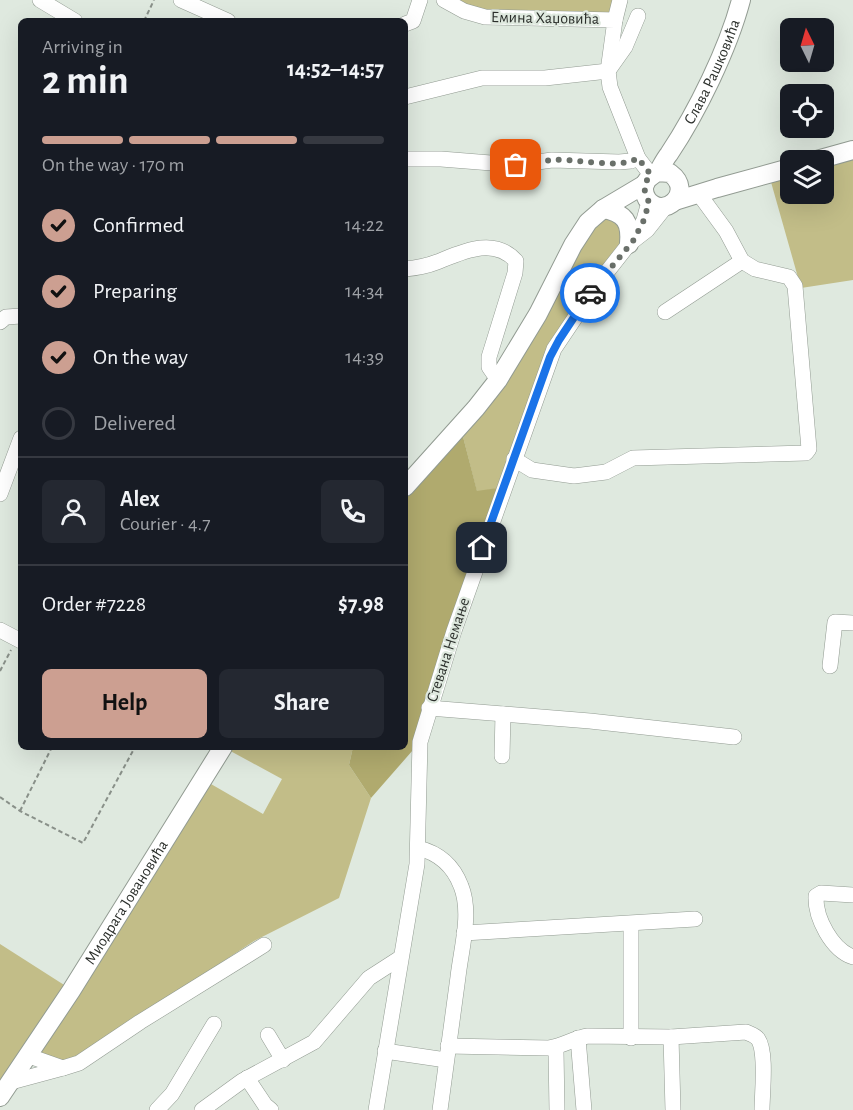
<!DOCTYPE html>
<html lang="en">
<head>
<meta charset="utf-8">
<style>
  body { margin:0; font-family:"Alegreya Sans",sans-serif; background:#242831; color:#f1f3f6; height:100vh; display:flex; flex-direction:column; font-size:22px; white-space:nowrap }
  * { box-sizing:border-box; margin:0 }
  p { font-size:20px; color:#9ea1a6 }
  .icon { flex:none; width:33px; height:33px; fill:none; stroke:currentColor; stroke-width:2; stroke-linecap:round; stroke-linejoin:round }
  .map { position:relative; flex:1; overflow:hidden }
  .sheet { position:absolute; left:18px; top:18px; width:390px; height:732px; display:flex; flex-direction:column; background:#171b24; border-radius:9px; box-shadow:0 6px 24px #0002 }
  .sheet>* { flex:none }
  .needle { width:39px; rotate:355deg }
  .tools { position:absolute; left:780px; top:18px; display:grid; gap:12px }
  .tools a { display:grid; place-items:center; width:54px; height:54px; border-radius:9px; background:#171b24; box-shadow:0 6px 24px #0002; font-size:30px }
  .pin { position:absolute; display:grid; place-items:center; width:51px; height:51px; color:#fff; margin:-26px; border-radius:12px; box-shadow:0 3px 9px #0006 }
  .courier { position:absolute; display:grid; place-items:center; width:60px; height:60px; margin:-30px; border:4px solid #1a73e8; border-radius:50%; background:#fff; color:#222; box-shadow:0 2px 8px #0007 }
  .headline em { font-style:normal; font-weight:700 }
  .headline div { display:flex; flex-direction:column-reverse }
  .headline { display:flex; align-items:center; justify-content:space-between; height:102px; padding:0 24px }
  h1 { font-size:39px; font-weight:700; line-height:45px }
  .bar { display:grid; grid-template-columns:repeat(4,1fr); gap:9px 6px; align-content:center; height:72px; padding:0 24px }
  .bar i { height:8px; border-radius:4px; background:#363941 }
  .bar .selected { background:#cc9f91 }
  .bar p { grid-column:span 4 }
  .line { display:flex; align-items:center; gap:15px; padding:0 24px; border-top:2px solid #363941 }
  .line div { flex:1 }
  .round { display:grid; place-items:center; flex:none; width:63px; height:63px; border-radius:9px; background:#242831 }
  ol { padding:0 24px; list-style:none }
  li { display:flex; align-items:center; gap:18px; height:66px }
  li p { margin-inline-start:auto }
  li .icon { padding:6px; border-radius:50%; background:#cc9f91; color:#111; stroke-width:4 }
  li:last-child { color:#9ea1a6 }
  li i { width:33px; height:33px; border:3px solid #363941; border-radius:50% }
  .action { display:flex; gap:12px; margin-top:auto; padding:12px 24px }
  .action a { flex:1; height:69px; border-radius:9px; background:#cc9f91; color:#111; font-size:24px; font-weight:700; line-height:69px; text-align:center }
  .action a+a { background:#242831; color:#f1f3f6 }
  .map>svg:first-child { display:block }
  .green { fill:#c2bd88 }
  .forest { fill:#b0aa6e }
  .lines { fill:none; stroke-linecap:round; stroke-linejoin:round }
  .minor-casing { stroke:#929b92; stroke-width:16 }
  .major-casing { stroke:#929b92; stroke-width:20 }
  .path { stroke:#899089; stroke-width:2; stroke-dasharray:4.5 3; stroke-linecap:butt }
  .minor { stroke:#fff; stroke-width:15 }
  .major { stroke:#fff; stroke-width:18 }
  .done { stroke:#6a706a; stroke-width:6; stroke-dasharray:0 10.8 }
  .route { stroke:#1a73e8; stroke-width:8 }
  .labels { text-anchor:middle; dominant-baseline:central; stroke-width:4.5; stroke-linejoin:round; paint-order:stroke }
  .street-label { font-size:16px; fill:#2b2f2b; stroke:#dfe9df }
</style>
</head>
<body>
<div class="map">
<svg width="853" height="1110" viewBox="0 0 853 1110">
  <rect width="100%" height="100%" fill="#dfe9df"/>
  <!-- green -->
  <g class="green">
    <path d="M444,0h176l-5,20 -89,-1z"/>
    <path d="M853,150v130l-52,8 -32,-113 21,-7v26h34v-34z"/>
    <path d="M603,209l27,21 -64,98 -62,159 -27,5 -17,-67z"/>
    <path d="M223,747h130l-4,18 22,33 -32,100 -85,43 -177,117 -14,3 -34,-5 -29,41v-153l72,46 132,-210 59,34 19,-35z"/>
  </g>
  <!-- forest -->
  <path class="forest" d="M460,425l17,66 27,-4 -84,255 -49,56 -22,-33 4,-18h52v-260z"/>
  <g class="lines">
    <defs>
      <g id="minor">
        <path d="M40,0l35,21"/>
        <path d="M181,0l47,21"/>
        <path d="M444,0l20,11 21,6 130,3 -7,51 2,16 28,71 13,17"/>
        <path d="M615,20l5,-20"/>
        <path d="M405,24l8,-3 7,-21"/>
        <path d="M405,97l77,-19h63l63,-7 17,-24 13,-31"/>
        <path d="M405,159h36l75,6 36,-5 67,2 12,-1 7,-3"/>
        <path d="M636,236l8,-16 5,-18"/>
        <path d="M405,269c11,-1 22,-3 32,-7 25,-10 57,-26 79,-1l-1,12 -26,84v10l9,13"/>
        <path d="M665,312l77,-51"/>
        <path d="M0,322l6,-5 15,-1"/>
        <path d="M514,459l18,11 42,6 32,-4 27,-14 173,-5 3,-4 -14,-163 -6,-9 -34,-8 -13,-8 -16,-30 -27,-37"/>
        <path d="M0,494l21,-56"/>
        <path d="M0,630l21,11"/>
        <path d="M830,666l5,-44 18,1"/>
        <path d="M429,708l161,13 144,16"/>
        <path d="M502,756l1,-42"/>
        <path d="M418,848c21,5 35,17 43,38 11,27 0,63 -3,91 -6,44 -12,89 -18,133"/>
        <path d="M853,895l-32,-2 -5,3c-1,22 16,54 37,61"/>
        <path d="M631,924v114"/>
        <path d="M464,933l231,-14"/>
        <path d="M268,1035l15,25"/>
        <path d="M671,1037l2,73"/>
        <path d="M578,1038l6,72"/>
        <path d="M448,1046l101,2c14,-2 25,-10 39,-12l83,1 75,-5c4,2 9,3 12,7 9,13 4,54 4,71"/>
        <path d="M554,1048l2,3 1,59"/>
        <path d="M385,1051l61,9"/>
        <path d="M29,1056l34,12 16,-5 61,-41 124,-77"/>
        <path d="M247,1078l18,27 6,5"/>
        <path d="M11,1082l52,-14"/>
        <path d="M157,1110l15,-16 42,-70"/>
        <path d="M202,1110l40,-29 72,-39 55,-64 31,-20"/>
        <path d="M376,1110l41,-246 3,-122 34,-111 100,-282 45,-67 30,-38 18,-14 19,-24"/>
      </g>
      <g id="major">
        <path d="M817,160l36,-10"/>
        <path id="s1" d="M657,172l13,1c26,19 -7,48 -23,26 -3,-5 -4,-12 -1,-17 3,-6 9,-7 13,-12 3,-5 6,-11 10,-16 28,-42 59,-105 72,-154"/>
        <path d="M675,201l42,-13 73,-20"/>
        <path d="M603,209c22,4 28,13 26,35"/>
        <path d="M405,487l71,-79 22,-28 40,-66 35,-69 15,-23 15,-13 42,-25"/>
        <path id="s2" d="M0,1097l71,-106 152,-244"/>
      </g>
    </defs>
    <!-- minor casing -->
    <use href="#minor" class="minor-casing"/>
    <!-- major casing -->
    <use href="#major" class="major-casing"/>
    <!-- path -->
    <g class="path">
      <path d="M144,21l10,-21"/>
      <path d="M0,671l11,-21"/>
      <path d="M0,797l20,14 63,32 52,-96"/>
      <path d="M20,811l32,-64"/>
    </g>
    <!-- minor -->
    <use href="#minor" class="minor"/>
    <!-- major -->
    <use href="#major" class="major"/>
  </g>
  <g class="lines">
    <!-- done -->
    <path class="done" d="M516,165c12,-1 25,-4 38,-5 23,-2 64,10 84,-2l13,17c-8,8 -8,17 -2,27l-5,18 -11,21 -43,52"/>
    <!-- route -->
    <path class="route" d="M482,548l68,-191 9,-17 31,-47"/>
  </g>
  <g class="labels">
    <!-- street labels -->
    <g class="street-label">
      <text transform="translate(545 18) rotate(1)">Емина Хаџовића</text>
      <text stroke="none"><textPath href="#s1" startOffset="225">Слава Рашковића</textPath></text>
      <text transform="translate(448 650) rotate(-72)">Стевана Немање</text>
      <text stroke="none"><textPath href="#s2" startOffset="232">Миодрага Јовановића</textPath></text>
    </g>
  </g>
</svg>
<div class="tools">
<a><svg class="needle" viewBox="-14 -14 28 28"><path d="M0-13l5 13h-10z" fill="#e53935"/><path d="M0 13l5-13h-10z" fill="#9ea1a6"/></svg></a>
<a><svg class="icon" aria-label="locate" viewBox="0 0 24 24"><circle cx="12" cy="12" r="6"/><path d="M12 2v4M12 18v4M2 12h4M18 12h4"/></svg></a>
<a><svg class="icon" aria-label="layers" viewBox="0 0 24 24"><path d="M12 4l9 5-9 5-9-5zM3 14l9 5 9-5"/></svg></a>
</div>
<div class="pin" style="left:516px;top:165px;background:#ea580c"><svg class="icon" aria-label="bag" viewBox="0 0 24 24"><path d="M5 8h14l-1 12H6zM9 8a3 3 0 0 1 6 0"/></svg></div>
<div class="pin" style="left:482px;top:548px;background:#1f2937"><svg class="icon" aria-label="home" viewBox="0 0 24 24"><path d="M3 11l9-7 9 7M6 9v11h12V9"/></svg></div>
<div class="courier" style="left:590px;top:293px"><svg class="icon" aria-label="car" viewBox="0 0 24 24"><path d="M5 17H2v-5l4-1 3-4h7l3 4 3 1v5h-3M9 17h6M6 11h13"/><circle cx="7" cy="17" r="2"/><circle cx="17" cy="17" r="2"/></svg></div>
<section class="sheet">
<div class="headline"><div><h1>2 min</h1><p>Arriving in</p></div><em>14:52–14:57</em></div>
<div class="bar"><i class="selected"></i><i class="selected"></i><i class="selected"></i><i></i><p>On the way · 170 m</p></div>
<ol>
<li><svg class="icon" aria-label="check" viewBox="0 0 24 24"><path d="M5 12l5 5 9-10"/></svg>Confirmed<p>14:22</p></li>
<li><svg class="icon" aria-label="check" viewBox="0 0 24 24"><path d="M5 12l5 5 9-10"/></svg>Preparing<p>14:34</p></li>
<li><svg class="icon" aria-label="check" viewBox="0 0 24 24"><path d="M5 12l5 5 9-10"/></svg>On the way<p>14:39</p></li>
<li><i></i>Delivered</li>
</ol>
<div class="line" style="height:108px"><a class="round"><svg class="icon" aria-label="person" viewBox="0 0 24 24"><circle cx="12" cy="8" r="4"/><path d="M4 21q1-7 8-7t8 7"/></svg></a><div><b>Alex</b><p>Courier · 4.7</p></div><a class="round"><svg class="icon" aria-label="phone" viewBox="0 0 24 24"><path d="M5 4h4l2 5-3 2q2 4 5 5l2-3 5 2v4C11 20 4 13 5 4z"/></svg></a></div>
<div class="line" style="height:78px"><div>Order #7228</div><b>$7.98</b></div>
<div class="action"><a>Help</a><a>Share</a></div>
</section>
</div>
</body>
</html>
